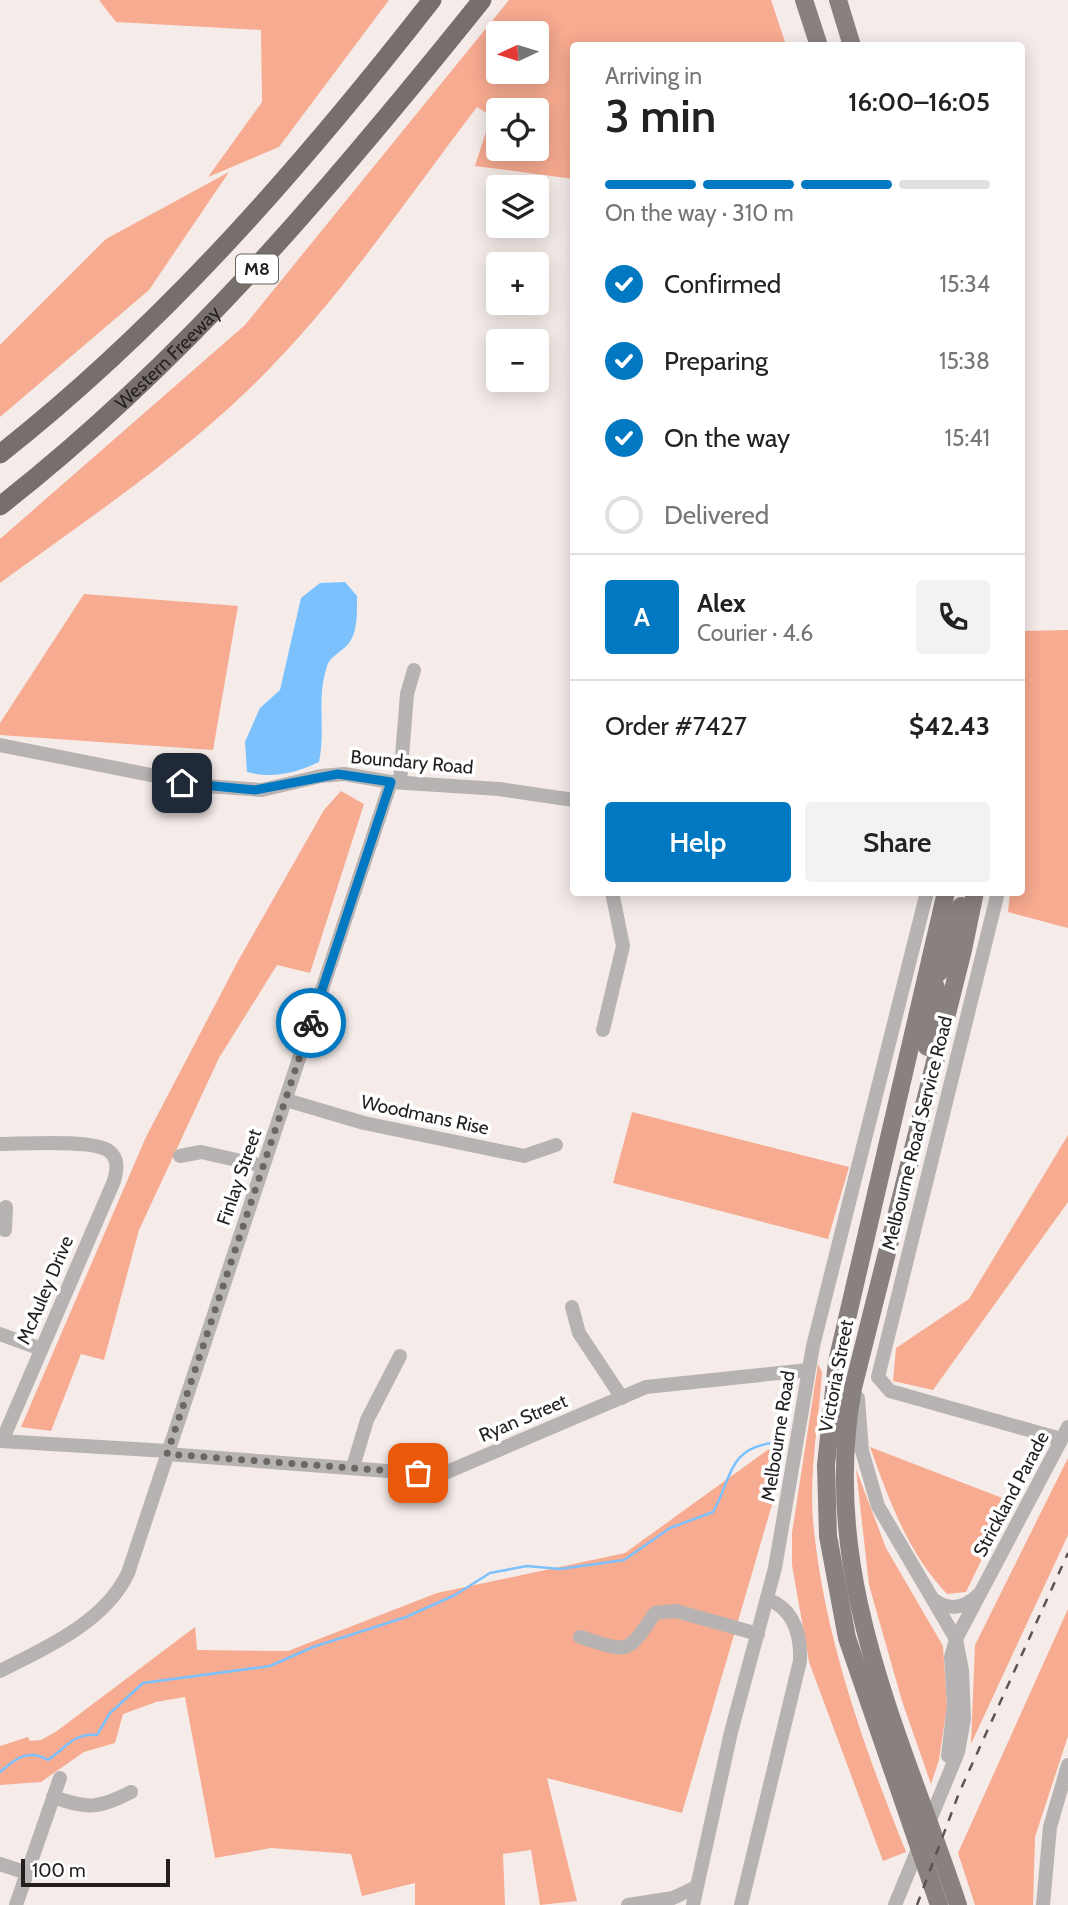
<!DOCTYPE html>
<html lang="en">
<head>
<meta charset="utf-8">
<style>
  body { margin:0; font-family:Cabin,sans-serif; background:#f2f2f2; color:#222; height:100vh; display:flex; flex-direction:column; font-size:26px; white-space:nowrap }
  * { box-sizing:border-box; margin:0 }
  p { font-size:23px; color:#767676 }
  .icon { flex:none; width:38px; height:38px; fill:none; stroke:currentColor; stroke-width:2; stroke-linecap:round; stroke-linejoin:round }
  .map { position:relative; flex:1; overflow:hidden }
  .panel { position:absolute; left:570px; top:42px; width:455px; height:854px; display:flex; flex-direction:column; background:#fff; border-radius:7px; box-shadow:0 4px 18px #0003 }
  .panel>* { flex:none }
  .needle { width:46px; rotate:266deg }
  .tools { position:absolute; left:486px; top:21px; display:grid; gap:14px }
  .tools a { display:grid; place-items:center; width:63px; height:63px; border-radius:7px; background:#fff; box-shadow:0 4px 18px #0003; font-size:35px }
  .scale { position:absolute; left:21px; bottom:18px; width:149px; box-sizing:border-box; padding-left:7px; border:4px solid #231f1e; border-top:0; font-size:19px; line-height:24px; white-space:nowrap; color:#231f1e; -webkit-text-stroke:5px #fff; paint-order:stroke }
  .pin { position:absolute; display:grid; place-items:center; width:60px; height:60px; color:#fff; margin:-30px; border-radius:14px; box-shadow:0 4px 10px #0006 }
  .courier { position:absolute; display:grid; place-items:center; width:70px; height:70px; margin:-35px; border:5px solid #0079c2; border-radius:50%; background:#fff; color:#222; box-shadow:0 2px 9px #0007 }
  .headline em { font-style:normal; font-weight:600 }
  .headline div { display:flex; flex-direction:column-reverse }
  .headline { display:flex; align-items:center; justify-content:space-between; height:119px; padding:0 35px }
  h1 { font-size:46px; font-weight:600; line-height:52px }
  .bar { display:grid; grid-template-columns:repeat(4,1fr); gap:10px 7px; align-content:center; height:84px; padding:0 35px }
  .bar i { height:9px; border-radius:5px; background:#e0e0e0 }
  .bar .current { background:#0079c2 }
  .bar p { grid-column:span 4 }
  .line { display:flex; align-items:center; gap:18px; padding:0 35px; border-top:2px solid #e0e0e0 }
  .line div { flex:1 }
  .round { display:grid; place-items:center; flex:none; width:74px; height:74px; border-radius:7px; background:#f2f2f2 }
  ol { padding:0 35px; list-style:none }
  li { display:flex; align-items:center; gap:21px; height:77px }
  li p { margin-inline-start:auto }
  li .icon { padding:7px; border-radius:50%; background:#0079c2; color:#fff; stroke-width:4 }
  li:last-child { color:#767676 }
  li i { width:38px; height:38px; border:4px solid #e0e0e0; border-radius:50% }
  .action { display:flex; gap:14px; margin-top:auto; padding:14px 35px }
  .action a { flex:1; height:80px; border-radius:7px; background:#0079c2; color:#fff; font-size:28px; font-weight:600; line-height:80px; text-align:center }
  .action a+a { background:#f2f2f2; color:#222 }
  .map>svg:first-child { display:block }
  .green { fill:#f7ab90; fill-rule:evenodd }
  .water { fill:#7bc1fe }
  .lines { fill:none; stroke-linecap:round; stroke-linejoin:round }
  .stream { stroke:#7bc1fe; stroke-width:2.5 }
  .minor { stroke:#b7b3b2; stroke-width:14 }
  .major { stroke:#88817f; stroke-width:18 }
  .highway { stroke:#776f6c; stroke-width:19 }
  .rail { stroke:#5a5554; stroke-width:2.5; stroke-dasharray:9 9; stroke-linecap:butt }
  .done { stroke:#6c6765; stroke-width:7; stroke-dasharray:0 12.6 }
  .route { stroke:#0079c2; stroke-width:9 }
  .labels { text-anchor:middle; dominant-baseline:central; stroke-width:7; stroke-linejoin:round; paint-order:stroke }
  .shield { fill:#fff; stroke:#656262; stroke-width:2 }
  .shield-label { font-size:18px; font-weight:bold; fill:#231f1e }
  .street-label { font-size:19px; fill:#231f1e; stroke:#fff }
</style>
</head>
<body>
<div class="map">
<svg width="1068" height="1905" viewBox="0 0 1068 1905">
  <rect width="100%" height="100%" fill="#f5ece9"/>
  <!-- green -->
  <g class="green">
    <path d="M99,0h290l-110,147 -71,30 54,-75 -1,-72 -145,-8z"/>
    <path d="M509,0h262l15,45 -212,1v133l-99,-13 16,-50 -14,-9c-78,102 -150,212 -246,299 -71,65 -153,120 -231,177v-44l245,-214zM537,33v39h-38v-39zM499,110h38v39h-38z"/>
    <path d="M229,172l-80,118 -149,127v-72l106,-106z"/>
    <path d="M84,594l154,12 -25,144 -213,-15v-12z"/>
    <path d="M1068,630v298l-60,-16 2,-19 12,-1v-261z"/>
    <path d="M341,791l23,13 -54,169 -33,-8 -58,93 -80,172 -35,130 -23,-6 -30,77 -30,-4 125,-290 92,-176 86,-151z"/>
    <path d="M632,1112l217,55 -21,72 -215,-56z"/>
    <path d="M1068,1135v67l-135,188 -40,-9 3,-33 73,-49z"/>
    <path d="M818,1364l4,8c-3,48 -13,100 -9,148 10,114 51,227 93,332l-23,9 -74,-199 -17,-97v-32z"/>
    <path d="M773,1446l5,38 -96,329 -135,-35 30,123 -37,4 -9,-55 -28,4 2,51h-90v-22l-53,13 -11,-42 -80,-6 -56,10 -30,-161 -29,5 -33,12 -8,29 -31,9 -43,30 -41,3v-39l28,-9 2,4 11,-1 16,-9 138,-104 2,23 91,1 149,-58 188,-40z"/>
    <path d="M870,1447l140,54 -44,91 -19,2c-39,-41 -58,-94 -77,-147z"/>
    <path d="M1068,1458v77l-97,209 4,-99z"/>
    <path d="M856,1469l30,79 57,98 4,59 -8,55 -8,24 -29,-83 -33,-116z"/>
    <path d="M1068,1609v127l-33,101 -2,68h-58l-17,-52z"/>
  </g>
  <!-- water -->
  <path class="water" d="M345,582l12,14c0,15 1,35 -8,47 -7,9 -19,13 -22,23 -11,34 -1,62 -8,96 -23,11 -47,17 -72,10l-2,-30 15,-34 20,-18 21,-92 19,-15z"/>
  <g class="lines">
    <!-- stream -->
    <path class="stream" d="M0,1772c15,-13 28,-24 48,-12 17,-12 27,-28 49,-25l13,-22 33,-30 127,-17 43,-19 93,-30 49,-22 35,-22 37,-7 33,3 64,-9 46,-32 43,-16c19,-33 14,-63 59,-69"/>
    <!-- minor -->
    <g class="minor">
      <path d="M0,745l206,41 56,4 59,-14 23,-2 47,8 108,7 75,11"/>
      <path d="M400,782l7,-88 7,-24"/>
      <path d="M998,892l-120,485 12,14 171,48"/>
      <path d="M603,1030l20,-84 -11,-54"/>
      <path d="M286,1100l78,23 160,33 32,-11"/>
      <path d="M0,1144c22,0 93,-5 109,7 10,8 8,19 5,30l-112,260"/>
      <path d="M180,1156l21,-4 62,14"/>
      <path d="M5,1230l1,-23"/>
      <path d="M572,1307l7,26 43,65"/>
      <path d="M0,1334l41,15"/>
      <path d="M858,1398l4,53 16,55 78,133 6,31 2,49 -6,33 -63,153"/>
      <path d="M0,1441l168,10"/>
      <path d="M167,1454l273,21 206,-88 162,-17"/>
      <path d="M353,1467l14,-47 33,-64"/>
      <path d="M934,1600c15,11 31,8 44,-5"/>
      <path d="M580,1637c49,15 46,19 75,-24l21,-2 82,23"/>
      <path d="M0,1671c46,-23 105,-49 128,-98l263,-791"/>
      <path d="M948,1756l6,-52 -3,-47 5,-18 112,-212"/>
      <path d="M53,1797c36,12 44,12 78,-5"/>
      <path d="M0,1864l27,9"/>
      <path d="M16,1905l44,-127"/>
      <path d="M628,1905l45,-7 23,-11"/>
      <path d="M693,1905l38,-173 44,-164 38,-222 114,-454"/>
      <path d="M741,1905l59,-244c1,-27 -6,-52 -33,-62"/>
      <path d="M1043,1905l7,-78 18,-62"/>
    </g>
    <!-- major -->
    <g class="major">
      <path d="M804,0l15,46"/>
      <path d="M838,0l14,46"/>
      <path d="M927,976l9,-1 7,-6 18,-63"/>
      <path d="M927,1047c4,-21 21,-58 0,-71"/>
      <path d="M939,1905l-92,-267 -19,-102 -2,-71 11,-103 109,-470"/>
      <path d="M958,1905c-57,-171 -140,-331 -105,-517l110,-438 12,-58"/>
    </g>
    <!-- highway -->
    <g class="highway">
      <path d="M0,454c165,-130 303,-289 432,-454"/>
      <path id="s1" d="M0,506c186,-145 335,-323 482,-506"/>
    </g>
    <!-- rail -->
    <path class="rail" d="M917,1905l42,-112 109,-240"/>
  </g>
  <g class="lines">
    <!-- done -->
    <path class="done" d="M311,1023l-144,431 251,19"/>
    <!-- route -->
    <path class="route" d="M182,783l73,7 83,-16 53,8 -80,241"/>
  </g>
  <g class="labels">
    <!-- shield labels -->
    <rect class="shield" x="236" y="254.5" width="42" height="29" rx="5"/>
    <g class="shield-label">
      <text x="257" y="269">M8</text>
    </g>
    <!-- street labels -->
    <g class="street-label">
      <text stroke="none"><textPath href="#s1" startOffset="224">Western Freeway</textPath></text>
      <text transform="translate(412 762) rotate(5)">Boundary Road</text>
      <text transform="translate(425 1115) rotate(12)">Woodmans Rise</text>
      <text transform="translate(917 1133) rotate(-76)">Melbourne Road Service Road</text>
      <text transform="translate(239 1177) rotate(-71)">Finlay Street</text>
      <text transform="translate(45 1290) rotate(-67)">McAuley Drive</text>
      <text transform="translate(836 1376) rotate(-79)">Victoria Street</text>
      <text transform="translate(523 1418) rotate(-23)">Ryan Street</text>
      <text transform="translate(778 1436) rotate(-81)">Melbourne Road</text>
      <text transform="translate(1011 1494) rotate(-62)">Strickland Parade</text>
    </g>
  </g>
</svg>
<div class="tools">
<a><svg class="needle" viewBox="-14 -14 28 28"><path d="M0-13l5 13h-10z" fill="#e53935"/><path d="M0 13l5-13h-10z" fill="#767676"/></svg></a>
<a><svg class="icon" aria-label="locate" viewBox="0 0 24 24"><circle cx="12" cy="12" r="6"/><path d="M12 2v4M12 18v4M2 12h4M18 12h4"/></svg></a>
<a><svg class="icon" aria-label="layers" viewBox="0 0 24 24"><path d="M12 4l9 5-9 5-9-5zM3 14l9 5 9-5"/></svg></a>
<a>+</a>
<a>−</a>
</div>
<div class="scale">100 m</div>
<div class="pin" style="left:418px;top:1473px;background:#ea580c"><svg class="icon" aria-label="bag" viewBox="0 0 24 24"><path d="M5 8h14l-1 12H6zM9 8a3 3 0 0 1 6 0"/></svg></div>
<div class="pin" style="left:182px;top:783px;background:#1f2937"><svg class="icon" aria-label="home" viewBox="0 0 24 24"><path d="M3 11l9-7 9 7M6 9v11h12V9"/></svg></div>
<div class="courier" style="left:311px;top:1023px"><svg class="icon" aria-label="bike" viewBox="0 0 24 24"><circle cx="6" cy="16" r="4"/><circle cx="18" cy="16" r="4"/><path d="M6 16l4-8h5l3 8M10 8l3 8H6M13 5h3"/></svg></div>
<section class="panel">
<div class="headline"><div><h1>3 min</h1><p>Arriving in</p></div><em>16:00–16:05</em></div>
<div class="bar"><i class="current"></i><i class="current"></i><i class="current"></i><i></i><p>On the way · 310 m</p></div>
<ol>
<li><svg class="icon" aria-label="check" viewBox="0 0 24 24"><path d="M5 12l5 5 9-10"/></svg>Confirmed<p>15:34</p></li>
<li><svg class="icon" aria-label="check" viewBox="0 0 24 24"><path d="M5 12l5 5 9-10"/></svg>Preparing<p>15:38</p></li>
<li><svg class="icon" aria-label="check" viewBox="0 0 24 24"><path d="M5 12l5 5 9-10"/></svg>On the way<p>15:41</p></li>
<li><i></i>Delivered</li>
</ol>
<div class="line" style="height:126px"><b class="round" style="background:#0079c2;color:#fff">A</b><div><b>Alex</b><p>Courier · 4.6</p></div><a class="round"><svg class="icon" aria-label="phone" viewBox="0 0 24 24"><path d="M5 4h4l2 5-3 2q2 4 5 5l2-3 5 2v4C11 20 4 13 5 4z"/></svg></a></div>
<div class="line" style="height:91px"><div>Order #7427</div><b>$42.43</b></div>
<div class="action"><a>Help</a><a>Share</a></div>
</section>
</div>
</body>
</html>
